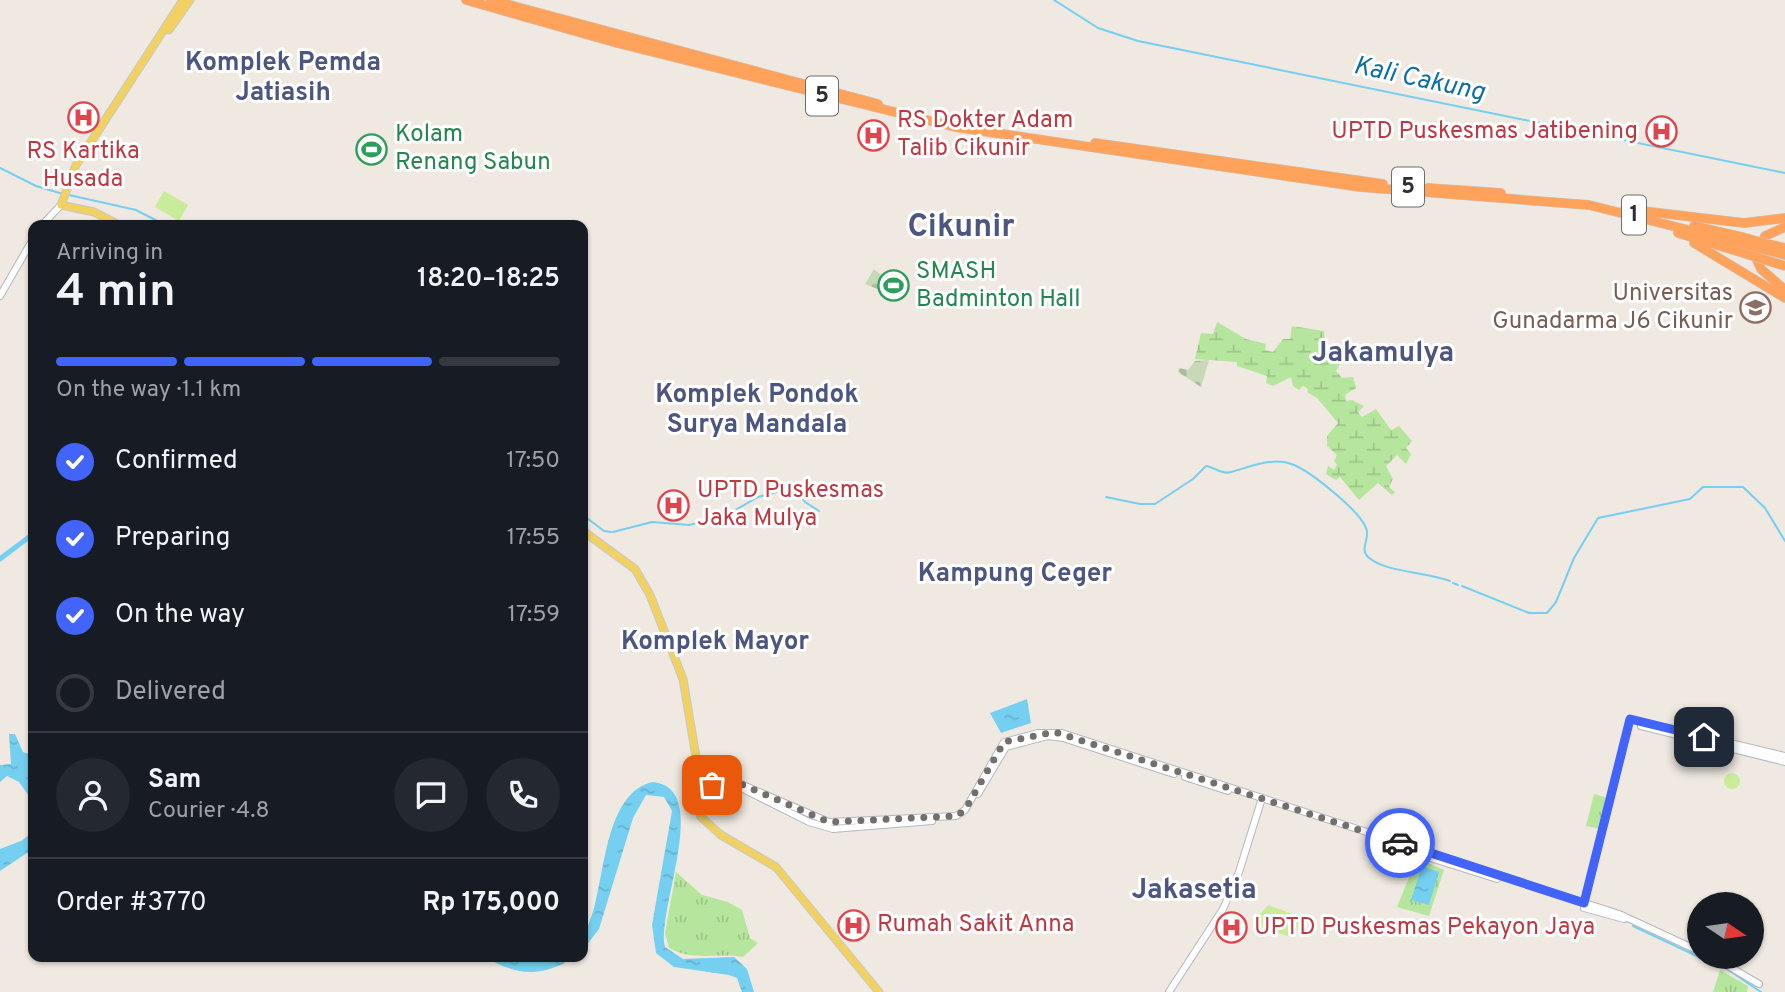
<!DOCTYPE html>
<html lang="en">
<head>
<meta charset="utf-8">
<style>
  body { margin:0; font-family:Overpass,sans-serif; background:#242831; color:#f1f3f6; height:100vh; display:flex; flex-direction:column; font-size:26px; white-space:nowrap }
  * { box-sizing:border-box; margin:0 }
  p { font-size:23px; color:#9ea1a6 }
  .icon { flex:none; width:38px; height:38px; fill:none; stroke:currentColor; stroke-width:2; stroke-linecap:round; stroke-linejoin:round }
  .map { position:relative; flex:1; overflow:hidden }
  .panel { position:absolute; left:28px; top:220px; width:560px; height:742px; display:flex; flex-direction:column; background:#171b24; border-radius:14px; box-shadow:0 2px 5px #0004 }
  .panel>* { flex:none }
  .needle { width:46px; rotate:103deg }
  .buttons { position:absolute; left:1687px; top:892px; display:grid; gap:14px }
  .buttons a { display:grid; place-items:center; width:77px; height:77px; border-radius:50%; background:#171b24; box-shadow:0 2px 5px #0004; font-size:35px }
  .pin { position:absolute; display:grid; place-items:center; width:60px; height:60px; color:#fff; margin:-30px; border-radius:14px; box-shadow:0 4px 10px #0006 }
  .courier { position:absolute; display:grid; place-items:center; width:70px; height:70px; margin:-35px; border:5px solid #4264fb; border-radius:50%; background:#fff; color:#222; box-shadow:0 2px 9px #0007 }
  .head em { font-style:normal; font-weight:600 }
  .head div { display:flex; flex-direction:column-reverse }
  .head { display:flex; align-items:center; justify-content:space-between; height:119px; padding:0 28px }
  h1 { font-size:46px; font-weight:600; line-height:52px }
  .bar { display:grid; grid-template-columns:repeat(4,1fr); gap:10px 7px; align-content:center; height:84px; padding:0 28px }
  .bar i { height:9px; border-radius:5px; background:#363941 }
  .bar .current { background:#4264fb }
  .bar p { grid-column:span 4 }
  .line { display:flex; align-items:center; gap:18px; padding:0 28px; border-top:2px solid #363941 }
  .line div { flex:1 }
  .round { display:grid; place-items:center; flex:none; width:74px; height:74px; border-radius:37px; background:#242831 }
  ol { padding:0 28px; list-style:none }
  li { display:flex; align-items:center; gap:21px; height:77px }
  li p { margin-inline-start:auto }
  li .icon { padding:7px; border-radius:50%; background:#4264fb; color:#fff; stroke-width:4 }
  li:last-child { color:#9ea1a6 }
  li i { width:38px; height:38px; border:4px solid #363941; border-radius:50% }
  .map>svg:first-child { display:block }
  .grass { fill:url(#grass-tufts) }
  .wetland { fill:url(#wetland-marsh) }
  .cemetery { fill:url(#cemetery-stones) }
  .pitch { fill:#c9ec9a }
  .water { fill:url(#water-ripples) }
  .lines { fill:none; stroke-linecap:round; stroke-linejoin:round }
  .stream { stroke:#75cff0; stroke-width:2 }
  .river { stroke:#75cff0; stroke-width:5 }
  .secondary-casing { stroke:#b4b7c1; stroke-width:8 }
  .primary-casing { stroke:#c9c9c9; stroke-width:9 }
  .highway-casing { stroke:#c9c9c9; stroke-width:10 }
  .secondary { stroke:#fff; stroke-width:6 }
  .primary { stroke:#f2d163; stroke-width:7 }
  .highway { stroke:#ffa35c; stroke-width:9 }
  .highway-bridge-casing { stroke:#c9c9c9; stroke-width:10; stroke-linecap:butt }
  .highway-bridge { stroke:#ffa35c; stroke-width:9 }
  .done { stroke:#726f6d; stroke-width:7; stroke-dasharray:0 12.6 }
  .route { stroke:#4264fb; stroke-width:9 }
  .labels { text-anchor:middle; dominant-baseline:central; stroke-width:6; stroke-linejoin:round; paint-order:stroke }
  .shield { fill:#fff; stroke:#6d6d6d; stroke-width:2 }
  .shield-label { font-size:23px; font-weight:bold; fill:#2e2e2e }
  .health-label { font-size:24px; fill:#be3a42; stroke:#fff; text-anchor:start }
  .leisure-label { font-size:24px; fill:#27864d; stroke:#fff; text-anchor:start }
  .education-label { font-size:24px; fill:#785e54; stroke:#fff; text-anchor:end }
  .neighbourhood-label { font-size:26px; font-weight:bold; fill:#4d5680; stroke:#fff }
  .water-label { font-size:26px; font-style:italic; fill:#0d6fa3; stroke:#fff }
  .quarter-label { font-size:28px; font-weight:bold; fill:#4d5680; stroke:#fff }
  .district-label { font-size:32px; font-weight:bold; fill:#4d5680; stroke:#fff }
</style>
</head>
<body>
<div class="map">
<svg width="1785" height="992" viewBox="0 0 1785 992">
  <defs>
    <pattern id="grass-tufts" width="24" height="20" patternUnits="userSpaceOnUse" patternTransform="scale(1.75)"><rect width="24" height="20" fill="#b6e59e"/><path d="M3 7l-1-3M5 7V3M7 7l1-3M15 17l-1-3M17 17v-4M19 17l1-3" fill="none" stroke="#9dc588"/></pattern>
    <pattern id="wetland-marsh" width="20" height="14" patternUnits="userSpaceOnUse" patternTransform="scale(1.75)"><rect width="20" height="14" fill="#b6e59e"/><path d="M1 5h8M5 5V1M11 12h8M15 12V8" fill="none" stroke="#9dc588"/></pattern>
    <pattern id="cemetery-stones" width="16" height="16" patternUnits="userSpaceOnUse" patternTransform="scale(1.75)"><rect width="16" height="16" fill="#c8d9b8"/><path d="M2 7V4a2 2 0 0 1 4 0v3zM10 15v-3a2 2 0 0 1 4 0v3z" fill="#acbb9e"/></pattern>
    <pattern id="water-ripples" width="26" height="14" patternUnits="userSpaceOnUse" patternTransform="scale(1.75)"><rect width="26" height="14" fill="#75cff0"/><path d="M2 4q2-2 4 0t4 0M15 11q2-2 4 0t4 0" fill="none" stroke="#66b2ce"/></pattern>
  </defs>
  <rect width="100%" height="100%" fill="#efe9e1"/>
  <!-- grass -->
  <g class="grass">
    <path d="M1594,794l14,4 -8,31 -14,-3z"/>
    <path d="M1417,858l27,12 -15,46 -32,-9z"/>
    <path d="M676,872l26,23 26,7 14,8 8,28 8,5 -15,14c-26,-5 -49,5 -74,-9l-4,-15z"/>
    <path d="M1720,970l28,16 -1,6h-34z"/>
  </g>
  <!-- wetland -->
  <path class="wetland" d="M1217,322l29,17 20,5 -1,6 8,2 10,-13h7l2,-13 32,5 1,16 15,17 -4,7 6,7 11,-1 3,11 -11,7 1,6 6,-1 12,6 -6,6 4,5 14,-8 15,21 8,-4 13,15 -6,7 5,6 -5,10 -9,-9 -11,11 7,13 -4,8 6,5 -3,3 -14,-12 -19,17 -19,-23 -4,3 -10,-6 2,-8 6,4 3,-5 -3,-4 3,-6 -10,-9v-10l11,-13 -21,-25 -10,-6 1,-3 -5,-3 -4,4 -6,-4 -2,-9 -18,9 -7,-3 1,-7 -30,-10v-4l-42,-3 6,-26 12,1z"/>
  <!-- cemetery -->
  <g class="cemetery">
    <path d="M874,269l11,9 -5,12 -15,-6z"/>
    <path d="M1209,360l-8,27 -23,-15 1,-4 9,2 7,-9z"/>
  </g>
  <!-- pitch -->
  <g class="pitch">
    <path d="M164,191l24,14 -9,16 -24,-14z"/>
    <circle cx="1732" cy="781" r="8"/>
    <path d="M1268,905l30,11 2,6 -5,13 -5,2 -29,-10 -1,-13z"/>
  </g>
  <!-- water -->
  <g class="water">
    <path d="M1027,699l4,24 -30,10 -11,-20z"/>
    <path d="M9,734h6l8,18 10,4v46l-14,-20 -12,-6 -7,6v-17l11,-1z"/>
    <path d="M653,782c60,6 3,127 12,165l18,12 51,-2 13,12 7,23h-12l-5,-14 -8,-3 -55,-8 -18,-14 -4,-28 20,-114 -8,-14 -18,-2 -13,23 -34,111 -16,21c0,-18 8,-28 12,-46 10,-37 13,-113 58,-122z"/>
    <path d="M33,832v17l-33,22v-22l21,-8z"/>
    <path d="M1422,866l17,6 -10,33 -18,-5z"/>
    <path d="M485,957l49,4 41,-4c-34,21 -57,19 -90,0z"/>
  </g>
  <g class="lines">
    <!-- stream -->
    <g class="stream">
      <path d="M1054,0l44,28 40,13 647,132"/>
      <path d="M0,168l36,18 27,8"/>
      <path d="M69,195l67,15 31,16"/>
      <path d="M1106,497l34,7h15l38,-25 13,-13c8,1 16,9 25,6 20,-5 41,-16 63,-7 17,7 66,46 72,63 5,10 -7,20 2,29 18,16 56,14 82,24"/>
      <path d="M583,515l21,16 7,1"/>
      <path d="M613,532l39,-10 37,3 36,-9 33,-19 22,-6 18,1 7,10 14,9"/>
      <path d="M1453,583l5,2"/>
      <path d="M1462,586l67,27h18l9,-11 18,-44 24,-40 92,-19 13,-12h40l22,21 20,33"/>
      <path d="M1633,926l66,31"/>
      <path d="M1701,957l20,8 40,27"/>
    </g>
    <!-- river -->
    <path class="river" d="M0,559l33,-25"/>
    <defs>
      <g id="secondary">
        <path d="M41,226l20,-21"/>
        <path d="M0,296l33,-57"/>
        <path d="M1641,726l144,36"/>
        <path d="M1185,777l43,14"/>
        <path d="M705,780l31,2 93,40 127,-6 9,-6 39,-68 34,-9h24l557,181 80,37"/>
        <path d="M696,785l29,-1"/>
        <path d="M739,787l70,35 24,7 99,-8"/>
        <path d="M978,794l28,-47 42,-11 15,2 111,36"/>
        <path d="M1424,856l73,23"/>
        <path d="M1584,903l46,-184 155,37"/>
        <path d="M1584,908l40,11"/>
        <path d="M1713,957l46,27"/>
        <path d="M1169,992l54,-83 16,-37 23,-74"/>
      </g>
      <g id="primary">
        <path d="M169,30l21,-30"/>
        <path d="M121,226l-27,-14 -33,-7 15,-40 107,-165"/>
        <path d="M583,531l52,38 15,26 33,84 14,84 -1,30 5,24 20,18 55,32 103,125"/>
        <path d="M697,768l5,9 7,3"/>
        <path d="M698,797l11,-12"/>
      </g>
      <g id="highway">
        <path d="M466,0l151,43 338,84 405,60 229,18 151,38"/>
        <path d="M491,0l387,104"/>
        <path d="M1095,143l288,41"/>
        <path d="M1428,188l73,5"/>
        <path d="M1625,209l119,14 41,-5"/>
        <path d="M1694,226l48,11"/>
        <path d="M1785,227l-20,9 -9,22 5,11 24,21"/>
        <path d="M1678,233l62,19"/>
        <path d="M1694,243l91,55"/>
        <path d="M1768,244l17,4"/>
        <path d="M1766,250l19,5"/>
      </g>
    </defs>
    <!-- secondary casing -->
    <use href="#secondary" class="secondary-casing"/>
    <!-- primary casing -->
    <use href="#primary" class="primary-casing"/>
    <!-- highway casing -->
    <use href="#highway" class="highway-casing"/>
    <!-- secondary -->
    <use href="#secondary" class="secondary"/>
    <!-- primary -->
    <use href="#primary" class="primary"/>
    <!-- highway -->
    <use href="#highway" class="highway"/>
    <defs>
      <g id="highway-bridge">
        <path d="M1742,237l26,7"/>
        <path d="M1740,243l26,7"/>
        <path d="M1740,252l45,14"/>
      </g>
    </defs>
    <!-- highway-bridge casing -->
    <use href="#highway-bridge" class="highway-bridge-casing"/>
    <!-- highway-bridge -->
    <use href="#highway-bridge" class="highway-bridge"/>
  </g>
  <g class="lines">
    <!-- done -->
    <path class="done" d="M712,785l-6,1 -1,-6 31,2 93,40 127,-6 9,-6 39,-68 51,-10 345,111"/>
    <!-- route -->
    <path class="route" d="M1400,843l184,60 46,-184 74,18"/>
  </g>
  <!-- icons -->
  <defs>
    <symbol id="hospital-ring" viewBox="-11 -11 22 22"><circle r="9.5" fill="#fff" stroke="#e0444e" stroke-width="1.5"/><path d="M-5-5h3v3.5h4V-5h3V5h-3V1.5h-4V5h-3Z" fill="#e0444e"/></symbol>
    <symbol id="stadium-ring" viewBox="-11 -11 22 22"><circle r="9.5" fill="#fff" stroke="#2e9e5b" stroke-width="1.5"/><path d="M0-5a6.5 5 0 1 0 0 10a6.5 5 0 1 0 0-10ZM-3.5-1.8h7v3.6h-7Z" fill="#2e9e5b"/></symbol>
    <symbol id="university-ring" viewBox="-11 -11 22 22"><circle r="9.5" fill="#fff" stroke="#8d6e63" stroke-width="1.5"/><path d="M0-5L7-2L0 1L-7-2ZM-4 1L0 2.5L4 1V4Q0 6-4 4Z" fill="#8d6e63"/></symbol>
  </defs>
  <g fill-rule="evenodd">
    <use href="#hospital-ring" x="66" y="100" width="35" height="35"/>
    <use href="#hospital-ring" x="1644" y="114" width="35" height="35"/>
    <use href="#hospital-ring" x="856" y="118" width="35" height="35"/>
    <use href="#stadium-ring" x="354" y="132" width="35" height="35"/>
    <use href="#stadium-ring" x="876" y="268" width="35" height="35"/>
    <use href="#university-ring" x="1738" y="290" width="35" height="35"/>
    <use href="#hospital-ring" x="656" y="488" width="35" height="35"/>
    <use href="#hospital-ring" x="836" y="908" width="35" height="35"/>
    <use href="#hospital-ring" x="1214" y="910" width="35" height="35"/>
  </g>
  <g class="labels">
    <!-- shield labels -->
    <g class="shield">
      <rect x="806" y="76.5" width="32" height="39" rx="5"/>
      <rect x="1392" y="167.5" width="32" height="39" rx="5"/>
      <rect x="1622" y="195.5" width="24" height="39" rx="5"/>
    </g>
    <g class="shield-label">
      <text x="822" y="96">5</text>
      <text x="1408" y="187">5</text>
      <text x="1634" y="215">1</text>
    </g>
    <!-- health labels -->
    <g class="health-label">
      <text x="897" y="121">RS Dokter Adam<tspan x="897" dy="28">Talib Cikunir</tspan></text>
      <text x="1638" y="132" text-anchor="end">UPTD Puskesmas Jatibening</text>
      <text x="83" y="152" text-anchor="middle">RS Kartika<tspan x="83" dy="28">Husada</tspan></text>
      <text x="697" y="491">UPTD Puskesmas<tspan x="697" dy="28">Jaka Mulya</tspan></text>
      <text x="877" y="925">Rumah Sakit Anna</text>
      <text x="1254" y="928">UPTD Puskesmas Pekayon Jaya</text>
    </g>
    <!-- leisure labels -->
    <g class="leisure-label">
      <text x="395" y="135">Kolam<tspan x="395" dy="28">Renang Sabun</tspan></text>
      <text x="916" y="272">SMASH<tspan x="916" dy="28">Badminton Hall</tspan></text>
    </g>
    <!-- education labels -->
    <g class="education-label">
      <text x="1733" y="294">Universitas<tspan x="1733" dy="28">Gunadarma J6 Cikunir</tspan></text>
    </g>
    <!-- neighbourhood labels -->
    <g class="neighbourhood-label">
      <text x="283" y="63">Komplek Pemda<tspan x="283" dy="30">Jatiasih</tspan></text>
      <text x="757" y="395">Komplek Pondok<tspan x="757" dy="30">Surya Mandala</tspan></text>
      <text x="1015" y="574">Kampung Ceger</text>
      <text x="715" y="642">Komplek Mayor</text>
    </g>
    <!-- water labels -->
    <g class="water-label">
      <text transform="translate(1419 80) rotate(12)">Kali Cakung</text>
    </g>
    <!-- quarter labels -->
    <g class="quarter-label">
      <text x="1383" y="354">Jakamulya</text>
      <text x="1194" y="891">Jakasetia</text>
    </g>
    <!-- district labels -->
    <g class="district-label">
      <text x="961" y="228">Cikunir</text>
    </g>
  </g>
</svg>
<div class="buttons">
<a><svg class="needle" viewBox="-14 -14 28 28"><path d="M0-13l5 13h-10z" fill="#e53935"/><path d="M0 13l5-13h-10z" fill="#9ea1a6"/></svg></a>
</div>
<div class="pin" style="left:712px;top:785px;background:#ea580c"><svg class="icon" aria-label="bag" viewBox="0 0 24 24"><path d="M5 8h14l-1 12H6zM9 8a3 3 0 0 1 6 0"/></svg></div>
<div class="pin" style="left:1704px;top:737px;background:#1f2937"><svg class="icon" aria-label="home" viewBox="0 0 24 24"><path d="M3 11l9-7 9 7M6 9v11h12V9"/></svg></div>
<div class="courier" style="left:1400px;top:843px"><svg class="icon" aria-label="car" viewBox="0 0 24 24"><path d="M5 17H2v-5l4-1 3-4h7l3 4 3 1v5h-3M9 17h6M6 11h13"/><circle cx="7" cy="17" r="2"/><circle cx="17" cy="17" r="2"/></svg></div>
<section class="panel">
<div class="head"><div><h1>4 min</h1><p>Arriving in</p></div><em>18:20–18:25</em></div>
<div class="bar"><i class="current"></i><i class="current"></i><i class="current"></i><i></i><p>On the way · 1.1 km</p></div>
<ol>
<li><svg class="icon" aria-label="check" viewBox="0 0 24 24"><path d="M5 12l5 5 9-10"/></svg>Confirmed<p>17:50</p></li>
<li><svg class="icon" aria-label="check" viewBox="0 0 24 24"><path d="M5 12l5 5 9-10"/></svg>Preparing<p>17:55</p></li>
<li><svg class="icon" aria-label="check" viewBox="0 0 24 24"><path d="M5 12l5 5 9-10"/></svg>On the way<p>17:59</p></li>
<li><i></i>Delivered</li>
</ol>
<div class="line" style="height:126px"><a class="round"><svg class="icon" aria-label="person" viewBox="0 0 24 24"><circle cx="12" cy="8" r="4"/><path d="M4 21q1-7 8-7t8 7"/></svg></a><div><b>Sam</b><p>Courier · 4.8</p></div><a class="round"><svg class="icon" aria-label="chat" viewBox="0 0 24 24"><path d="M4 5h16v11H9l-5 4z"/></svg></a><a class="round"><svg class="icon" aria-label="phone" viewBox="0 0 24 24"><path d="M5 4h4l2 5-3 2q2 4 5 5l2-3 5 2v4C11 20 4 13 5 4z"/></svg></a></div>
<div class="line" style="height:91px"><div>Order #3770</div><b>Rp 175,000</b></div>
</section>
</div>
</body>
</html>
